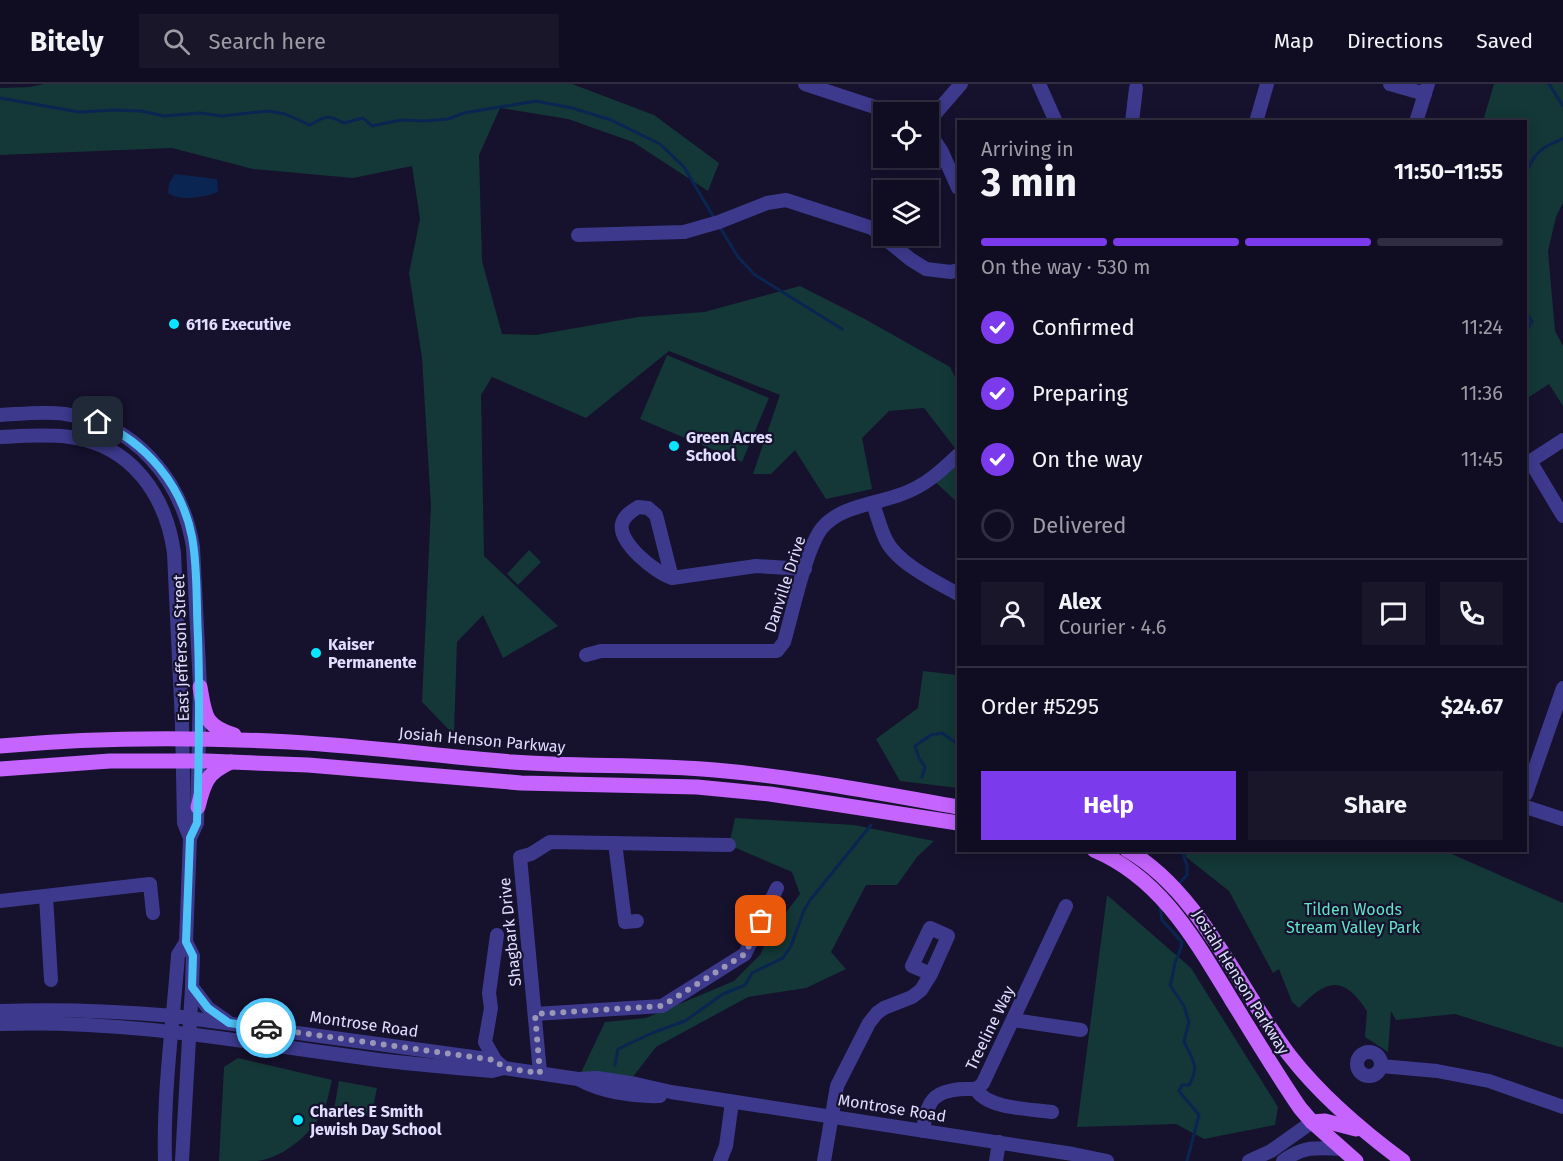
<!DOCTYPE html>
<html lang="en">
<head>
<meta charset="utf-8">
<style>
  body { margin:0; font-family:"Fira Sans",sans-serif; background:#19162a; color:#f1f3f6; height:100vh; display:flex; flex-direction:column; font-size:22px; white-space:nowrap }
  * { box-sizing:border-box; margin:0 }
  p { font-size:20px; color:#9c9ca5 }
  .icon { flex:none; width:33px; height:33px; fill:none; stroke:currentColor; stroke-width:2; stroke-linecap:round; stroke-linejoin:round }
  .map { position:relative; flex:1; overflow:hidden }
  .details { position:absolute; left:957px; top:36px; width:570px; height:732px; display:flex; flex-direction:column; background:#100d22; border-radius:0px; box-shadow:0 3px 15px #0003,0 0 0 2px #302d40 }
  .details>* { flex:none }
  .fabs { position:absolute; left:873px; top:18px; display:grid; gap:12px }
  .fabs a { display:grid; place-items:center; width:66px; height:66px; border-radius:0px; background:#100d22; box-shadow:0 3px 15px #0003,0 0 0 2px #302d40; font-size:30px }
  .pin { position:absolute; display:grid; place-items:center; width:51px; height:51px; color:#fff; margin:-26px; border-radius:12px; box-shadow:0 3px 9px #0006 }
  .courier { position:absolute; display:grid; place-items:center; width:60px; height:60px; margin:-30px; border:4px solid #4fc3f7; border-radius:50%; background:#fff; color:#222; box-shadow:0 2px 8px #0007 }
  .overview em { font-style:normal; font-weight:700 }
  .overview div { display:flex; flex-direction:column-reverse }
  .overview { display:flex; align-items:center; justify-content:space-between; height:102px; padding:0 24px }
  h1 { font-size:39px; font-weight:700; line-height:45px }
  .bar { display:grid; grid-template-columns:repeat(4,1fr); gap:9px 6px; align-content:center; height:72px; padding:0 24px }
  .bar i { height:8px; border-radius:4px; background:#302d40 }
  .bar .current { background:#7c3aed }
  .bar p { grid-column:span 4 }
  .line { display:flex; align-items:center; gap:15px; padding:0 24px; border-top:2px solid #302d40 }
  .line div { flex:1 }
  .round { display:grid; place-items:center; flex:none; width:63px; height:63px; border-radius:0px; background:#19162a }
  ol { padding:0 24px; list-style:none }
  li { display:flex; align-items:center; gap:18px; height:66px }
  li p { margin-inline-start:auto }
  li .icon { padding:6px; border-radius:50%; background:#7c3aed; color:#fff; stroke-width:4 }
  li:last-child { color:#9c9ca5 }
  li i { width:33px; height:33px; border:3px solid #302d40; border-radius:50% }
  .primary-button { display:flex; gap:12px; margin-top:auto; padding:12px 24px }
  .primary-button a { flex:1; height:69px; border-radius:0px; background:#7c3aed; color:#fff; font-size:24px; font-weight:700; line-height:69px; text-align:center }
  .primary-button a+a { background:#19162a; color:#f1f3f6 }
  header { display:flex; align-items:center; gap:36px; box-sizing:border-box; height:84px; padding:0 30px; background:#100d22; border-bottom:2px solid #302d40 }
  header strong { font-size:28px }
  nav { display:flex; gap:33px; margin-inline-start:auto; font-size:21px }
  .search { width:420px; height:54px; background:#19162a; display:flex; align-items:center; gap:15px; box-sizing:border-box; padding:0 21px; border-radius:0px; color:#9c9ca5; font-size:22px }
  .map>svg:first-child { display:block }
  .green { fill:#133837 }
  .water { fill:#0b2552 }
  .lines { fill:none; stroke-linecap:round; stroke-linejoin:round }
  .stream { stroke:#0b2552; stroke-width:3 }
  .minor { stroke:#3d3a8e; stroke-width:14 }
  .major { stroke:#c564ff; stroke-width:15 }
  .done { stroke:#9a96b6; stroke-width:6; stroke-dasharray:0 10.8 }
  .route { stroke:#4fc3f7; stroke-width:8 }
  .poi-dot { fill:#09e6ff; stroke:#16112d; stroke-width:2 }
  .labels { text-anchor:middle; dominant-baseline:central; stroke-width:4.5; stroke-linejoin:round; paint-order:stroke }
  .poi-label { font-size:16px; font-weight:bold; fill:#e1ddff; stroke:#16112d; text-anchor:start }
  .street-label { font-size:16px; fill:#e1ddff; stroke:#16112d }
  .park-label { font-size:16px; fill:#62e6c5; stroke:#16112d }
</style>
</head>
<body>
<header>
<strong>Bitely</strong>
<div class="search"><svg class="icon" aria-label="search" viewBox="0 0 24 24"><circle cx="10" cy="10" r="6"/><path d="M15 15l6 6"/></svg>Search here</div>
<nav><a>Map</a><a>Directions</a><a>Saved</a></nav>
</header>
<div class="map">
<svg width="1563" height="1077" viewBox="0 0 1563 1077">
  <rect width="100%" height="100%" fill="#16112d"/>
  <!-- green -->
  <g class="green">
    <path d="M44,0h528l82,31 65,48 -11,28 -75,-49 -65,-23 -68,-11 -21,47 3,106 20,73 34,1 102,-18 66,-5 96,-26 63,32 87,49 8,16v69l-34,-44 -35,3 -27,27 10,51 -46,10 -31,-49 -24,24h-18l27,-79 -111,-44 -83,67 -94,-41 -11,18 3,161 74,70 -55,32 -20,-43 -26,27 -3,93 -32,-33 9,-196 -9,-148 -13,-85 11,-54 -8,-53 -59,12 -100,-9 -81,-21 -172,7v-67l30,-1z"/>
    <path d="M1494,0h69v119l-7,14 -8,34 7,80 8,15v60l-14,-22 -23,15v-277l-43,-1z"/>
    <path d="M667,271l102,43 -27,64 -102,-43z"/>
    <path d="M958,371v48l-26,-24z"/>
    <path d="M529,466l12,12 -23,23 -11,-11z"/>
    <path d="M923,587l35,4v113l-58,-7 -24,-42 42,-31z"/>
    <path d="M735,734l119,7 80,16 -17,16 -20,28h-31l-35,67 15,17 -40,19 -58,9 -92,50 -27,35 -51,-3 27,-57 41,-4 88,-37 26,-26 11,-23 29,-38 -8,-22 -63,-27z"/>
    <path d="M1185,767h260l118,52v145l-108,-34 -59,6 -5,-9 -3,41 -23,-15 2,-26c-24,-36 -40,-32 -68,-3l-7,-6 -13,-33 -6,4 -44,-82 -43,-34z"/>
    <path d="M1107,811l84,73 87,139 -3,18 -71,14 -28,-15 -99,3z"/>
    <path d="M238,974l94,22c-2,8 -4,19 -7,27 -11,25 -41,51 -68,54 -12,0 -26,0 -38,0l5,-94z"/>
    <path d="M339,997l38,7 -6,29 -37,-8z"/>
  </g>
  <!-- water -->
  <path class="water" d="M175,90l42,5 1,13c-12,5 -38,10 -50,1l1,-10z"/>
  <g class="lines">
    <!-- stream -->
    <g class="stream">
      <path d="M1549,0l14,22"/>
      <path d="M0,14l79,14 35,-2 27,1 23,5 36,-3 22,3 46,-5 17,3 25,11c15,-9 18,-11 34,-2l19,-5 9,8 29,-6 24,1 23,-2 16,-6 72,-12 36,7 39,12 49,24 24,23 29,49"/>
      <path d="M1526,89c4,-11 12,-23 23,-28 5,-3 9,-3 14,-7"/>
      <path d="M721,145l17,28 17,18 87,54"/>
      <path d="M1526,216l1,14 5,7 -6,11"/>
      <path d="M922,693l3,-10 -6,-9 -4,-12 16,-11 11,-2 16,11"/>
      <path d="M1178,801l9,-10v-9l-5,-16"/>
      <path d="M1160,821l2,15 20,22c-1,10 -4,12 -7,21 -2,8 -2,14 -5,22l14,21 5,16 -5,19c7,18 17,24 5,44h-7l-3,6 20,24 -12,46"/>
      <path d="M615,981l3,-16 34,-16 33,-12 38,-27 22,-9 7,-12 31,-15 8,-12 13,-36 7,-11 60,-74"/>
    </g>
    <!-- minor -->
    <g class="minor">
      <path d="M805,0l85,28"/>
      <path d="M1039,0l17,38"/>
      <path d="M1390,0l35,10"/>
      <path d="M928,38l33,-38"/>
      <path d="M1132,38l4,-34"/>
      <path d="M1256,38l11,-38"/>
      <path d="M1416,38l12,-38"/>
      <path d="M928,47l14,21 16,36"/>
      <path d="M578,151l106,-3 35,-10 48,-19 19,-3 86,28 38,31 16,10 25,3 7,-2"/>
      <path d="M0,331c21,-1 44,-4 65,-1 69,9 117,65 128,133l7,140 -3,136 -7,15"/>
      <path d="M0,353c23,-1 47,-3 70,0 61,8 96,58 104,116l8,170 2,100 6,15 -4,104 -8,13c-5,69 -15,137 -13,206"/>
      <path d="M1530,377l33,55"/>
      <path d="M1526,380l37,-24"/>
      <path d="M873,419c4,12 7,25 13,37 11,23 50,42 72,54"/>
      <path d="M672,494l-16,-63 -8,-7 -10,-1c-6,4 -14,8 -16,17 -4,19 34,49 50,54l84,-12 49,3"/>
      <path d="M586,571l15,-4h176l7,-9c8,-27 22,-94 38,-114 18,-22 54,-24 80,-34 23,-8 39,-23 56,-39"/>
      <path d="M1526,710l37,-106"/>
      <path d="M1526,723l37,12"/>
      <path d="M615,759l10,79 12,-1"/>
      <path d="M46,812l5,84"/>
      <path d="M0,817l150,-17 3,29"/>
      <path d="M192,903l16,21 20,14"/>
      <path d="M0,927c58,-2 116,0 174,5l321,44 9,8"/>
      <path d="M535,930l127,-8 83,-52 32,-66"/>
      <path d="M1013,936l68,10"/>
      <path d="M0,940c131,-5 258,21 387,37 35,4 70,7 105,10l12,-3 74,11 19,-1 39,6 35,8 402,62 34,7"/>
      <circle cx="1369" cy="980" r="12"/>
      <path d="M495,976l-10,-18 6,-34 -2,-15 8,-58"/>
      <path d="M1381,982l56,5 52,10 74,26"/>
      <path d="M540,989l-20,-216 11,-3 19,-12 179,3"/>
      <path d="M578,995c23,13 55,18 82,17"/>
      <path d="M976,1005c10,20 56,20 76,23"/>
      <path d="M923,1047c4,-30 10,-41 42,-42 9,0 12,1 18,-6l83,-177"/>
      <path d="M182,1077l10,-174 1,-31 -7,-14"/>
      <path d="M720,1077l6,-15 6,-44"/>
      <path d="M824,1077l13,-75 32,-63 8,-10 7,-5 28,-11 9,-7 10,-16 17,-38 -18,-8 -18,38 19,8"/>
      <path d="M996,1077l3,-19"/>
      <path d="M1249,1077l22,-10 41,-29"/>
      <path d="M1283,1077c22,-16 34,-13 60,-12"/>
    </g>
    <!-- major -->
    <g class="major">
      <path d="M200,603c5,28 4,39 34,48"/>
      <path d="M0,662c96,-9 194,-9 290,-4 74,4 148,14 222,20 67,5 135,2 203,8 82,7 163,23 243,37"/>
      <path d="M0,685l110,-8h96l102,4 213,18 176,4 73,7 188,29"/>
      <path d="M198,723c6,-25 9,-34 33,-45"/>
      <path d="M1094,766c67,28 101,90 137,149 23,37 45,74 69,109l12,14 44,39"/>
      <path d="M1127,766c73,41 113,141 163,206 32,41 71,74 113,105"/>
      <path d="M1312,1038l13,-1 31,8"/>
    </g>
  </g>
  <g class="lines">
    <!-- done -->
    <path class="done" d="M266,944l229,32 9,8 36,5 -5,-59 127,-8 83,-52 16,-33"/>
    <!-- route -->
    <path class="route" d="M98,338c48,20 84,63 94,115 6,32 4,67 6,100 2,62 1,124 -1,186l-7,15 -4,104 7,14 -1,31 16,21 21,15 37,5"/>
  </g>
  <!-- markers -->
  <g class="poi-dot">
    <circle cx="174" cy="240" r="6"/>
    <circle cx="674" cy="362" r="6"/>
    <circle cx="316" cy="569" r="6"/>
    <circle cx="298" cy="1036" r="6"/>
  </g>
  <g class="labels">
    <!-- poi labels -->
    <g class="poi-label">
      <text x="186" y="240">6116 Executive</text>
      <text x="686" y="353">Green Acres<tspan x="686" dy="18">School</tspan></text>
      <text x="328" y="560">Kaiser<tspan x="328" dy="18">Permanente</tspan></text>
      <text x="310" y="1027">Charles E Smith<tspan x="310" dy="18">Jewish Day School</tspan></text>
    </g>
    <!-- street labels -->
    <g class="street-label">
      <text transform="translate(785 500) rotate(-72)">Danville Drive</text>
      <text transform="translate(181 564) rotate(-92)">East Jefferson Street</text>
      <text transform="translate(482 656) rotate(5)">Josiah Henson Parkway</text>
      <text transform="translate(510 848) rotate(-96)">Shagbark Drive</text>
      <text transform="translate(1241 898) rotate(58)">Josiah Henson Parkway</text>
      <text transform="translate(364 940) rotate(8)">Montrose Road</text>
      <text transform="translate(990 944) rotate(-64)">Treeline Way</text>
      <text transform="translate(892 1024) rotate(9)">Montrose Road</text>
    </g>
    <!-- park labels -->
    <g class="park-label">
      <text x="1353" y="825">Tilden Woods<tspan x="1353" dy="18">Stream Valley Park</tspan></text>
    </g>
  </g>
</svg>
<div class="fabs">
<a><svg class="icon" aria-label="locate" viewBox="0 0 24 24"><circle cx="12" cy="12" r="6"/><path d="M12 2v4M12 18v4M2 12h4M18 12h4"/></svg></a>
<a><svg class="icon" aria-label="layers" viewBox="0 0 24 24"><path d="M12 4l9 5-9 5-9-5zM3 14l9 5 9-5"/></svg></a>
</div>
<div class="pin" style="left:761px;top:837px;background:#ea580c"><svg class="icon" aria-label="bag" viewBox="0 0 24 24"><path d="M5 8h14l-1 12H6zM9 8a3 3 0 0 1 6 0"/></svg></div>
<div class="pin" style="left:98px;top:338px;background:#1f2937"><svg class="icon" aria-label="home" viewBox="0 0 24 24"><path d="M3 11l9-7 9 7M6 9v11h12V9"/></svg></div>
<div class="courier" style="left:266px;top:944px"><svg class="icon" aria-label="car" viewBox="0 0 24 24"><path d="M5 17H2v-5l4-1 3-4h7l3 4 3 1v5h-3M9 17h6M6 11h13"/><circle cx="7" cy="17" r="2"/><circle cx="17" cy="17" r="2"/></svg></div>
<section class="details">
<div class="overview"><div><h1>3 min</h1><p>Arriving in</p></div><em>11:50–11:55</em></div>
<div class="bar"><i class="current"></i><i class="current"></i><i class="current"></i><i></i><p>On the way · 530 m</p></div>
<ol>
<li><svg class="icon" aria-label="check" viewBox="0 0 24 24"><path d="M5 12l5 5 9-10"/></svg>Confirmed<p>11:24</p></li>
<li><svg class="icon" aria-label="check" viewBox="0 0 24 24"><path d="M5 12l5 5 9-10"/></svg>Preparing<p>11:36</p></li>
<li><svg class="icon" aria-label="check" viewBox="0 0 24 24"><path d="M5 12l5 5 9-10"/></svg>On the way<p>11:45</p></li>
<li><i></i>Delivered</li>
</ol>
<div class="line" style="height:108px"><a class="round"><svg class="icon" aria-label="person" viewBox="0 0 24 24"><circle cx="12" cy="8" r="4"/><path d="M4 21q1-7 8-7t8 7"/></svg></a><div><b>Alex</b><p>Courier · 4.6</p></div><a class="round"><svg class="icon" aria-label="chat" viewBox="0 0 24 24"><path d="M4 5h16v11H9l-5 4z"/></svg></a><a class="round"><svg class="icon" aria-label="phone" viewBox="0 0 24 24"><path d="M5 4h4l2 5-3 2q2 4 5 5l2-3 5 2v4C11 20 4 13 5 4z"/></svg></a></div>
<div class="line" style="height:78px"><div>Order #5295</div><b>$24.67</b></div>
<div class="primary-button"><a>Help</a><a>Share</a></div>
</section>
</div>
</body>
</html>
